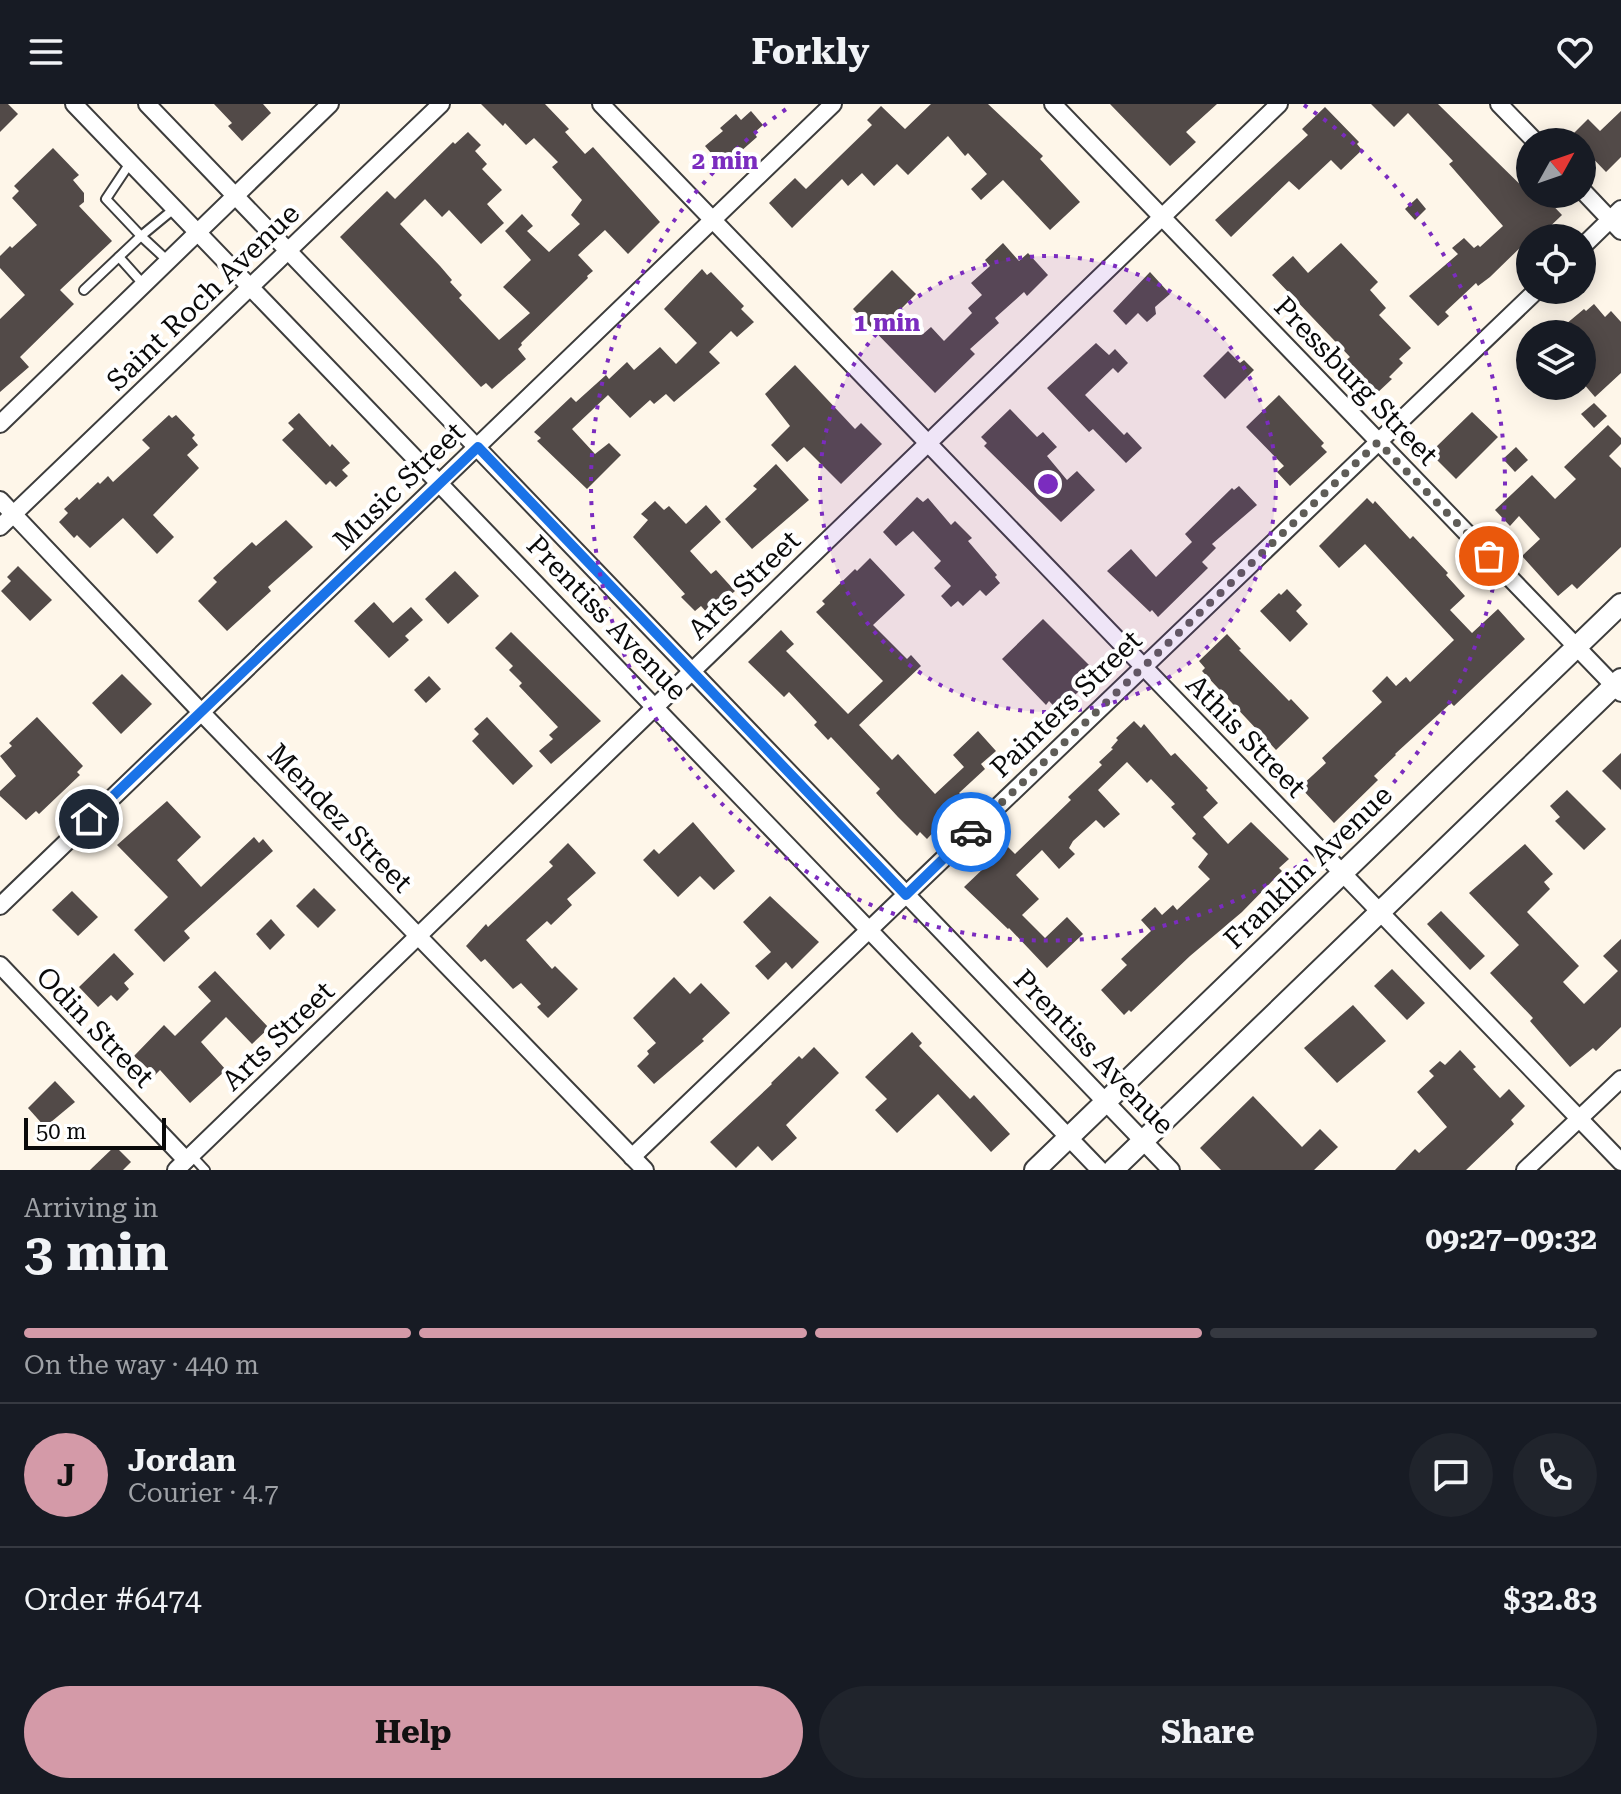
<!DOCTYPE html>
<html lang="en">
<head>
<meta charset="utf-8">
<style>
  body { margin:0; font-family:"Roboto Serif",serif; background:#20242c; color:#f1f3f6; height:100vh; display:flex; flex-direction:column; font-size:30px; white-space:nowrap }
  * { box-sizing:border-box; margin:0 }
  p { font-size:26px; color:#9ea1a6 }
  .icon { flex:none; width:44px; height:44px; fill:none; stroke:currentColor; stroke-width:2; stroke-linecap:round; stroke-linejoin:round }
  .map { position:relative; height:1066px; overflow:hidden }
  .drawer { display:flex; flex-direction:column; background:#171b24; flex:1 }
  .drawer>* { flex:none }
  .needle { width:52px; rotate:50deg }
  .controls { position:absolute; left:1516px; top:24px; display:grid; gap:16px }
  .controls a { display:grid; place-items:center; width:80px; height:80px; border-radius:50%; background:#171b24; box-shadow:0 4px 20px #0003; font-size:40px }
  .scale { position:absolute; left:24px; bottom:20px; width:142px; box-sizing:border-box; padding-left:8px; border:4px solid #0a0a0a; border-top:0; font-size:22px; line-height:28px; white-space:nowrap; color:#0a0a0a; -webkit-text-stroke:6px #fff; paint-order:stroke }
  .pin { position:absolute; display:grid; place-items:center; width:68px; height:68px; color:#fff; margin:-34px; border:4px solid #fff; border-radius:50%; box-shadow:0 2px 8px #0007 }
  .courier { position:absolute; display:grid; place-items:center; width:80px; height:80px; margin:-40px; border:6px solid #1a73e8; border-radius:50%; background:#fff; color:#222; box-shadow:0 2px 10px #0007 }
  .head em { font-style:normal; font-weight:700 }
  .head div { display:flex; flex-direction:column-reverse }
  .head { display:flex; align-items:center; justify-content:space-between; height:136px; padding:0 24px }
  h1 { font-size:52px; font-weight:700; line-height:60px }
  .bar { display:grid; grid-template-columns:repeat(4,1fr); gap:12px 8px; align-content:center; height:96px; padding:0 24px }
  .bar i { height:10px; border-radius:6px; background:#363941 }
  .bar .current { background:#d49aa8 }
  .bar p { grid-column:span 4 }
  .line { display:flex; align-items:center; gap:20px; padding:0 24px; border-top:2px solid #363941 }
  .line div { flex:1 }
  .round { display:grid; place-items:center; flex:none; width:84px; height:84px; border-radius:42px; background:#20242c }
  .cta { display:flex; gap:16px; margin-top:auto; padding:16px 24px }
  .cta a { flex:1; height:92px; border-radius:48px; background:#d49aa8; color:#111; font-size:32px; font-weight:700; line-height:92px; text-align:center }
  .cta a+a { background:#20242c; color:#f1f3f6 }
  header { display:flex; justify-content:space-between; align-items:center; height:104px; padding:0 24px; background:#171b24; font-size:36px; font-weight:700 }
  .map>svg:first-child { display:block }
  .building { fill:#524a48 }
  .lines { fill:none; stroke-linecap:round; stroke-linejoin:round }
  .service-casing { stroke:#3d3d3d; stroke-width:12 }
  .minor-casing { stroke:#3d3d3d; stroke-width:20 }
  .tertiary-casing { stroke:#3d3d3d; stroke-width:24 }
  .service { stroke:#fff; stroke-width:8 }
  .minor { stroke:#fff; stroke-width:16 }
  .tertiary { stroke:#fff; stroke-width:20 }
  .done { stroke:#5f5d58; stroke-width:8; stroke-dasharray:0 14.4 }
  .route { stroke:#1a73e8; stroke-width:10 }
  .ring { fill:none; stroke:#7b2cbf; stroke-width:4; stroke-dasharray:4 8 }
  .labels { text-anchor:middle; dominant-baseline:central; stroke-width:8; stroke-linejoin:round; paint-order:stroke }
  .street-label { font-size:28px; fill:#0a0a0a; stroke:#fff }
  .centre { fill:#7b2cbf; stroke:#fff; stroke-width:4 }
  .ring-label { font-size:24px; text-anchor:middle; font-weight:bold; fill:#7b2cbf; stroke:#fff; stroke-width:8; stroke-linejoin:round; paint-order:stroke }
</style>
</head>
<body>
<header><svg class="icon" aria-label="menu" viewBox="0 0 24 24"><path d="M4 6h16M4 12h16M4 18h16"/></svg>Forkly<svg class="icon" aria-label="heart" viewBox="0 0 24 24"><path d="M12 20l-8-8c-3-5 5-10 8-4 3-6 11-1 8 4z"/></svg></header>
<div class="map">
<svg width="1621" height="1066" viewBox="0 0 1621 1066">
  <rect width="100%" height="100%" fill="#fef6e9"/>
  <!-- building -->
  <g class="building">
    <path d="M0,0h8l10,10 -18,18z"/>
    <path d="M214,0h49l8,9 -29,28 -14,-15 4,-3z"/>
    <path d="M481,0h64l24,25 -4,3 20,22 8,-7 67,75 -32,32 -23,-24 -27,25 15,16 -6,5 1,2 -67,65 1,2 -4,4 8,10 -34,30 -6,-6 -5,4 -141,-150 47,-46 8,8 58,-57 2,2 13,-12 13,13 -6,6 12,13 -5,5 20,21 -15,14 17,19 -23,21 -32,-34 -7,7 -17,-18 -25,25 40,42 12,14 -2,2 12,13 -3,3 40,42 31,-27 -27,-26 28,-27 -26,-29 17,-17 11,12 -6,5 22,21 31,-28 -9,-9 11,-15 -30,-33 6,-5 -24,-24 -8,7 -21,-22 -2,3z"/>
    <path d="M931,0h57l55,52 -3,3 40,43 -30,28 -47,-50 -22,20 -10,-11 16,-15 -19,-21 -3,3 -17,-20 -40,39 -11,-11 -23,22 -12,-13 -14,13 -6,-7 -50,49 -23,-25 26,-25 11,11 66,-64 -5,-5 14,-14 24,23z"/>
    <path d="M1110,0h107l-31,28 10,10 -26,24z"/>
    <path d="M1371,0h67l99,97 6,-6 19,20 -22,21 -3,-3 -7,5 -40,39 -12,9 -2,-3 -31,29 4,4 -11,10 -29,-30 49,-42 -6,-6 12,-10 10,10 4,-3 2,2 23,-21 -54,-62 4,-3 -45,-48 -14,14z"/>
    <path d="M1325,3l34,35 -2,2 5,6 -21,20 -10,-10 -32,30 -10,-9 -58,56 -16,-17 93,-85 -6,-6z"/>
    <path d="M751,7l12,14 -9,8 3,4 -34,30 -18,-21 18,-15 -3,-3 16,-14 5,6z"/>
    <path d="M1621,7v46l-15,15 -24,-25v-5h-5l-6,-6 17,-17 12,12z"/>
    <path d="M53,44l26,27 -6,5 11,13v9l-5,4 33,35 -52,49 14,14 -54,53 9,10 -29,25v-73l25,-24 -25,-27v-12l10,-10 2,2 25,-23 -25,-27 7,-7 -5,-5z"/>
    <path d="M1417,94l9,11 -11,11 -10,-11z"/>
    <path d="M1003,139l16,18 9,-8 20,22 -21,21 -3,-4 -29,26 4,5 -29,26 5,5 -40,39 -82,-84 39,-39 24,24 -16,16 23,24 8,-7 13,14 28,-28 -4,-5 14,-13 -11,-12 19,-17 -5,-6z"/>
    <path d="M1341,139l37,39 -8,8 16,18 -7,7 32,33 -12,11 4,4 -14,14 3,2 -17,16 -31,-33 6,-5 -78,-82 21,-19 15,17z"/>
    <path d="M702,165l5,6 4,-3 33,34 -3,3 13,13 -17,15 -6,-6 -22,21 11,11 -46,39 -8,-8 -12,10 -4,-4 -20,18 -22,-23 -36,34 23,25 14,-11 12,12 -34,34 -50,-48 4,-3 -7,-6 37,-35 5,5 30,-27 3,4 18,-17 7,8 26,-23 16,17 21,-21 -33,-34z"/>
    <path d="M1150,168l20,22 -15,13 1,7 -9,8 -9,-9 -12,12 -13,-14z"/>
    <path d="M1594,200l11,13 6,-6 10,11v51l-26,24 -13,-15v-48h-28l30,-25 2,2z"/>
    <path d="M1096,239l13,12 6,-6 13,14 -10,10 -5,-5 -28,27 39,40 3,-3 15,16 -16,15 -33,-34 -4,3 -42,-44z"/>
    <path d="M1228,247l12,12 4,-3 10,10 -29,29 -22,-23z"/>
    <path d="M795,261l60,64 6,-6 21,21 -41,40 -37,-37 -17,15 -16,-17 19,-19 -25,-32z"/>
    <path d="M1279,291l45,48 -3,3 6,6 -37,34 -13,-14 7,-6 -38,-39z"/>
    <path d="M1594,299l13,13 -13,12 -13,-14z"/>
    <path d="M1010,305l27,28 6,-5 14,15 -10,9 20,24 10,-9 18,19 -34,32 -77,-76 3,-3 -6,-6z"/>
    <path d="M1472,308l26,25 -42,42 -23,-23 5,-5 -3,-3z"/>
    <path d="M299,309l31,34 2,-3 18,19 -8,7 6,6 -12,11 -6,-6 -4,4 -44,-45 12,-11 -6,-6z"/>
    <path d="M169,311l3,3 4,-3 19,20 -3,3 6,7 -11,10 12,13 -46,47 21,22 -17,17 -34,-36 -33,30 -13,-13 -3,3 -15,-16 9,-9 -4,-4 13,-12 2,3 19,-18 2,2 8,-8 5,6 37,-34 -8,-8z"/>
    <path d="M1608,321l13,13v6l-12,12 12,12v79l-44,42 -5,-5 -14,12 -36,-40 18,-17 -21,-23 -9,10 -15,-16 37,-35 23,24 21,-20 -12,-12z"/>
    <path d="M1516,343l12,13 -13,12 -12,-13z"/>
    <path d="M776,360l33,36 -57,49 -27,-30 32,-30 -4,-3z"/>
    <path d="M1239,382l18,19 -45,39 4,4 -14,14 6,6 -50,49 -6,-7 -2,2 -43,-41 24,-22 25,28 36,-35 -7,-8 47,-46 2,2z"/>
    <path d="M917,393l6,5 5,-4 23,27 4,-4 17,17 -4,3 29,34 -2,2 5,6 -14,13 -6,-6 -17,16 -5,-5 -7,6 -10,-11 10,-10 -17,-18 7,-7 -28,-30 -17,15 -13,-14z"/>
    <path d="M1367,394l6,6 2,-3 35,38 3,-3 35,37 -2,2 19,21 -15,14 22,23 26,-24 27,30 -71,67 -3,-3 -56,51 1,1 -22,21 4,4 -44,43 -34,-36 26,-24 -4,-5 60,-56 -10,-11 15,-15 9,10 10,-9 4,5 44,-42 -89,-96 -26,24 -20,-22z"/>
    <path d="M655,397l9,9 5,-4 17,18 20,-19 15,17 -31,29 21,23 5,-4 19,21 -26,24 -8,-9 -6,5 -14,-14 4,-3 -52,-57 15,-17 -7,-6z"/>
    <path d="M286,416l27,27 -45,40 3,4 -44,40 -29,-30 19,-19 -4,-4 39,-36 4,4z"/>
    <path d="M870,454l35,37 -32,30 34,34 4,-4 10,11 -62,59 33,35 6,-6 37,40 29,-27 -11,-12 25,-24 18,20 -15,13 4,5 -26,24 6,5 -38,41 -7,-7 -3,4 -19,-19 -22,-24 4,-4 -49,-52 -3,3 -14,-15 3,-3 -28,-30 -5,5 -36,-35 33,-32 13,14 -8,7 62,63 35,-33 -67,-69 9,-8 -3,-3 33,-32 2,2z"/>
    <path d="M18,462l34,34 -22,21 -29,-30 10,-10 -4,-4z"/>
    <path d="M455,467l24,25 -31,28 -23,-25z"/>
    <path d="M1287,485l15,16 -6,6 12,13 -18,18 -30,-31 19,-18 2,2z"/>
    <path d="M374,498l19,21 18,-16 12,13 -18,16 4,4 -20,18 -35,-37z"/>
    <path d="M1043,515l54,54 -24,24 4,4 -15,14 -13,-14 -3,4 -44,-46z"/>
    <path d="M511,528l90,89 -50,43 -12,-13 14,-12 -4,-4 9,-8 -39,-41 3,-3 -13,-13 4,-4 -18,-18z"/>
    <path d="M1227,530l14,15 -2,1 50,51 2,-2 18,19 -33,32 -74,-79 3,-3 -6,-7z"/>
    <path d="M122,570l30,30 -31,30 -29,-31z"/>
    <path d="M429,572l12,13 -15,14 -12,-13z"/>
    <path d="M37,613l46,49 -6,6 3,3 -41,39 -3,-3 -10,9 -26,-24v-5l16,-15 -16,-20 12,-10 -3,-3z"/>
    <path d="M487,613l46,49 -20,19 -41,-44 7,-7 -5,-5z"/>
    <path d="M1134,617l7,7 3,-4 27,32 4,-3 33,35 -2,2 12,13 -15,14 25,27 23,-22 38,37 -10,9 3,3 -40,41 -52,44 -59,56 -2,-2 -5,5 -23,-25 26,-25 -6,-6 30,-28 -10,-11 14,-13 7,8 11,-10 4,5 33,-31 -12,-12 10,-13 -16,-16 4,-4 -25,-27 4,-3 -24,-25 -4,4 -20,-21 -29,28 22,24 -16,14 -8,-8 -23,21 -4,7 6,6 -16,15 -17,-19 -26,25 23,24 -17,16 23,23 22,-21 16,17 -36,34 -38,-40 -1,1 -44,-42 43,-41 8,8 56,-54 -3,-3 34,-32 -3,-3 14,-13 -2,-1 7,-8 -2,-2z"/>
    <path d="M1621,649v37l-19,-19z"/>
    <path d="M1567,686l39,39 -22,21 -29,-29 5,-4 -10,-11z"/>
    <path d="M167,697l34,36 -24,23 24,27 53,-50 5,6 4,-4 10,12 -89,80 6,7 -26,24 -30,-32 34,-33 -51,-52z"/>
    <path d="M693,718l42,49 -21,19 -14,-14 -22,21 -35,-37 11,-11 5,5z"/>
    <path d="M568,739l28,30 -29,26 5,6 -21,20 -4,-4 -21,19 26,29 3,-3 23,23 -30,29 -11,-11 4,-3 -20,-21 -8,6 -28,-30 -4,3 -15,-16 20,-22 2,3 65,-61 -4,-4z"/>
    <path d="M1525,740l28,30 -9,8 6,7 -23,23 52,54 -16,16 21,22 34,-33 -15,-15 18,-17v88l-25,24 -3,-3 -23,19 -40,-46 3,-3 -43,-45 29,-28 -50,-52z"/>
    <path d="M314,784l22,22 -18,18 -22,-22z"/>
    <path d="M72,787l26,26 -20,19 -26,-26z"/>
    <path d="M770,792l49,46 -27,27 -6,-7 -18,18 -13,-14 16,-14 -28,-30z"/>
    <path d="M1441,807l44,45 -15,14 -43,-46z"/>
    <path d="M271,815l14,16 -15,15 -14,-16z"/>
    <path d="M114,849l20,21 -10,9 5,6 -12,12 -6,-6 -13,12 -19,-20z"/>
    <path d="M1392,865l33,34 -18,17 -33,-34z"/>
    <path d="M215,867l54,57 -17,16 -26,-27 -25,25 25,28 -36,33 -30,-33 -5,5 -21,-19 30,-31 11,11 36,-35 -13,-14z"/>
    <path d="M674,873l16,17 11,-11 29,30 -28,26 2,2 -50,43 -17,-18 12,-12 -2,-3 9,-8 -23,-25z"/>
    <path d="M1353,901l33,36 -49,42 -33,-35z"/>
    <path d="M912,928l10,11 -3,3 51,53 4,-4 36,39 -19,18 -53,-58 -41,39 -22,-23 12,-11 -22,-22z"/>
    <path d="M814,943l25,26 -53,52 11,13 -25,23 -14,-15 -22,22 -26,-26 62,-58 -1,-1 28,-27 3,3z"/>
    <path d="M1460,946l16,17 -3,2 27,29 9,-9 16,17 -14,14 3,4 -48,46h-71l20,-21 4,4 28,-26 -30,-35 17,-16 -5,-5 11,-10 5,4z"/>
    <path d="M55,977l20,21 -30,25 -17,-19z"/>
    <path d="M1253,992l49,51 18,-18 18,18 -24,23h-93l-21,-22z"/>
    <path d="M115,1042l16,16 -8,8h-33z"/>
  </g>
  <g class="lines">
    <defs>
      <g id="service">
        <path d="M130,59l-24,36 35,37 34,-28"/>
        <path d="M119,153l25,28"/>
        <path d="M84,186l57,-54 27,25"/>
        <path d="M192,1052l13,14"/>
      </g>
      <g id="minor">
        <path d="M74,0l1026,1066"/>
        <path d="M147,0l1024,1066"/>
        <path d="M601,0l1020,1058"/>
        <path d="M1053,0l568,589"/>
        <path d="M1499,0l37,38"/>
        <path d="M1582,86l39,41"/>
        <path d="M1582,143l39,-38"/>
        <path d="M0,320l330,-320"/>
        <path d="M0,396l200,211 445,459"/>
        <path d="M0,423l441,-423"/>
        <path d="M0,802l833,-802"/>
        <path d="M0,861l186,195"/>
        <path d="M632,1053l905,-867"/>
        <path d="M176,1066l1103,-1066"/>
        <path d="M1525,1066l96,-91"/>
      </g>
      <g id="tertiary">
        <path d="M1035,1066l586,-566"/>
        <path d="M1113,1066l508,-491"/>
      </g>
    </defs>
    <!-- service casing -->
    <use href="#service" class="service-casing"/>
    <!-- minor casing -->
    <use href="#minor" class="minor-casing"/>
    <!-- tertiary casing -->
    <use href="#tertiary" class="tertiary-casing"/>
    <!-- service -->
    <use href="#service" class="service"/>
    <!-- minor -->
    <use href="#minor" class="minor"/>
    <!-- tertiary -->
    <use href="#tertiary" class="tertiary"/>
  </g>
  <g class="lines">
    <!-- done -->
    <path class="done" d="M971,728l407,-390 111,114"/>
    <!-- route -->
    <path class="route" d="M89,715l389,-372 428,448 65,-63"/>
  </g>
  <!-- distance rings -->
  <circle cx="1048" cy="380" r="228" fill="#7b2cbf" fill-opacity=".12"/>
  <g class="ring">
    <circle cx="1048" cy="380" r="228"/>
    <path d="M1304 1A457 457 0 1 1 792 1"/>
  </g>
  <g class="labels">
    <!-- street labels -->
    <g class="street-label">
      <text transform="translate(203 193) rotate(-44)">Saint Roch Avenue</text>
      <text transform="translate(1356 277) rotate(46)">Pressburg Street</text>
      <text transform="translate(399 382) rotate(-44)">Music Street</text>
      <text transform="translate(744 481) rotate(-44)">Arts Street</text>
      <text transform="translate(607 514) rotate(46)">Prentiss Avenue</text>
      <text transform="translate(1066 600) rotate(-44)">Painters Street</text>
      <text transform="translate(1246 632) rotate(46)">Athis Street</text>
      <text transform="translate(340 714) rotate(46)">Mendez Street</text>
      <text transform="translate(1308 763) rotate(-44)">Franklin Avenue</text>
      <text transform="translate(95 923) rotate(46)">Odin Street</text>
      <text transform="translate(278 932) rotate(-44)">Arts Street</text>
      <text transform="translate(1094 948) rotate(46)">Prentiss Avenue</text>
    </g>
  </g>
  <circle cx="1048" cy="380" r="12" class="centre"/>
  <g class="ring-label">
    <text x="725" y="65">2 min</text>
    <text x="887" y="227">1 min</text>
  </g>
</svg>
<div class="controls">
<a><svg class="needle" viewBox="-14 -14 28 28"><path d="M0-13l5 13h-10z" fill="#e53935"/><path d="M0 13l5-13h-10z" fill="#9ea1a6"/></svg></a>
<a><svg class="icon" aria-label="locate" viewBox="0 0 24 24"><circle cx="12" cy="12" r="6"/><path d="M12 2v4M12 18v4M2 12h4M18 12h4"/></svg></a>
<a><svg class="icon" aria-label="layers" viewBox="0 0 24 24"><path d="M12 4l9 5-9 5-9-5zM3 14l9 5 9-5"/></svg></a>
</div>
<div class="scale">50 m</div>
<div class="pin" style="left:1489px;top:452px;background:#ea580c"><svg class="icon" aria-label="bag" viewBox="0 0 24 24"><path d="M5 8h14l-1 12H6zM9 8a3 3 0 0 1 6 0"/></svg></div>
<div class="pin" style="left:89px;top:715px;background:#1f2937"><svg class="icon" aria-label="home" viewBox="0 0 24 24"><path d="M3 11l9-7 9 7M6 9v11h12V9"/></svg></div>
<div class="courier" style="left:971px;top:728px"><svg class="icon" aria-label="car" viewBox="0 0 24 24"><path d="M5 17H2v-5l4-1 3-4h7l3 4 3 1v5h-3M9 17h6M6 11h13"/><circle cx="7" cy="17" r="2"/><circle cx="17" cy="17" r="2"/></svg></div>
</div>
<section class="drawer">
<div class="head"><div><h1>3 min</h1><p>Arriving in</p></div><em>09:27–09:32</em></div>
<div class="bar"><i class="current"></i><i class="current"></i><i class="current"></i><i></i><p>On the way · 440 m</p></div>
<div class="line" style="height:144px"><b class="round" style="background:#d49aa8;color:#111">J</b><div><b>Jordan</b><p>Courier · 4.7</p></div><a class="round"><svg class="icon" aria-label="chat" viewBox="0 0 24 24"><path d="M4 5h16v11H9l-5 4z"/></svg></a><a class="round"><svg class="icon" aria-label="phone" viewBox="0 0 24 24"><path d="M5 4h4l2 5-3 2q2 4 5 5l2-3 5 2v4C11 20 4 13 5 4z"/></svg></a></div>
<div class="line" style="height:104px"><div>Order #6474</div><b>$32.83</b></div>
<div class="cta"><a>Help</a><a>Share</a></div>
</section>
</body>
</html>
